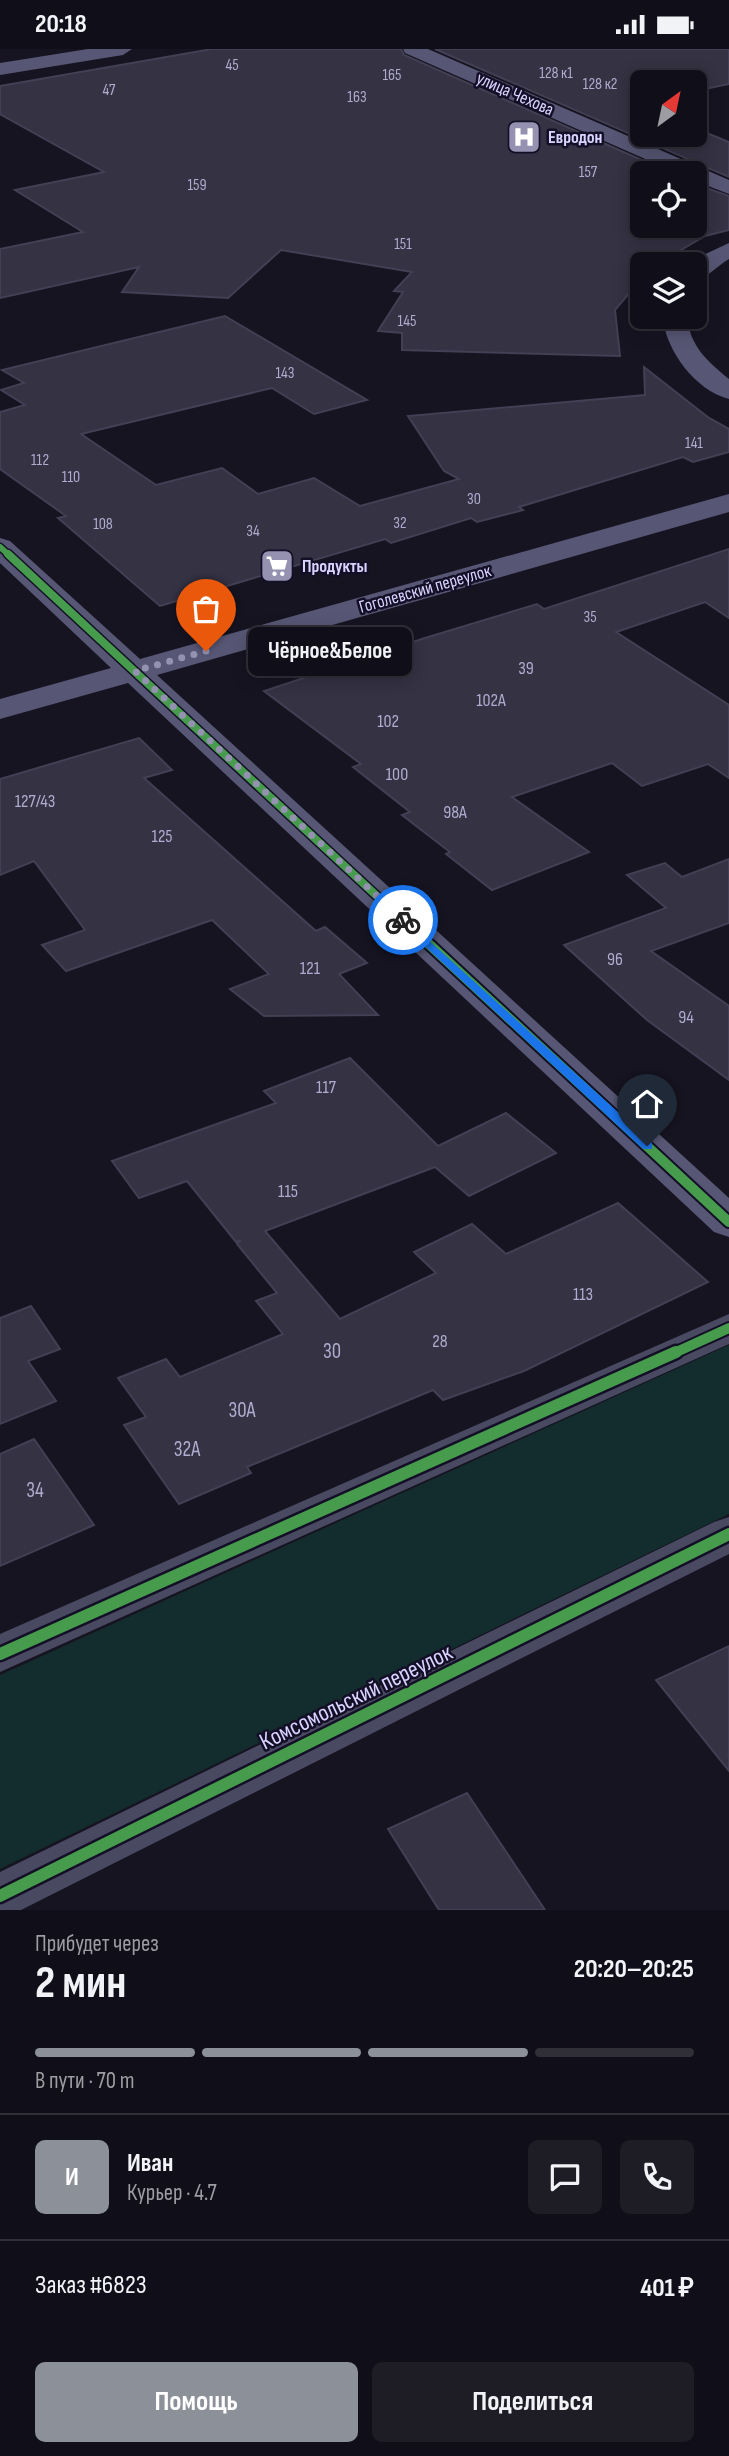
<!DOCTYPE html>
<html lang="ru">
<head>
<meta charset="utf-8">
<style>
  body { margin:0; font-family:"Sofia Sans Condensed",sans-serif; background:#1e1d26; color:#f1f3f6; height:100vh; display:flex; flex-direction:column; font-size:26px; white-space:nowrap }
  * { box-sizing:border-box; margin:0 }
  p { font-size:23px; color:#9c9ca2 }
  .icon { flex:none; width:38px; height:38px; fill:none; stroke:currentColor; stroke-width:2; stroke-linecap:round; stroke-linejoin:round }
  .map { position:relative; height:1861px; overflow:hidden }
  .side { display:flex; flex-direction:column; background:#100f19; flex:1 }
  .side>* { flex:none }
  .needle { width:46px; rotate:33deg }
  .tools { position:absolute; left:630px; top:21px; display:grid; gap:14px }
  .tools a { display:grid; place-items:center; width:77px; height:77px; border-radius:10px; background:#100f19; box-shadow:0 4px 18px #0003,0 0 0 2px #302f38; font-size:35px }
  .pin { position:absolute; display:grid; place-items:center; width:60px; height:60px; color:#fff; margin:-72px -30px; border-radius:50% 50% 50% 0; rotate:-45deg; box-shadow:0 0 7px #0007 }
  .pin .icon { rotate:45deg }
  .courier { position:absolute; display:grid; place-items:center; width:70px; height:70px; margin:-35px; border:5px solid #1a73e8; border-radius:50%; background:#fff; color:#222; box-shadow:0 2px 9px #0007 }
  .bubble { position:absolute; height:49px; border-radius:10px; background:#100f19; box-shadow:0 4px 18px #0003,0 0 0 2px #302f38; font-size:23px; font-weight:700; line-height:49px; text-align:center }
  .overview em { font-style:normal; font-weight:700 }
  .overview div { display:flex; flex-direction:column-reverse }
  .overview { display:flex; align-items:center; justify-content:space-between; height:119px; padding:0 35px }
  h1 { font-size:46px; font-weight:700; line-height:52px }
  .bar { display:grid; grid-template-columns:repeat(4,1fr); gap:10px 7px; align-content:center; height:84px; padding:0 35px }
  .bar i { height:9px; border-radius:5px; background:#302f38 }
  .bar .active { background:#8c9099 }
  .bar p { grid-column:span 4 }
  .line { display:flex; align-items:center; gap:18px; padding:0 35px; border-top:2px solid #302f38 }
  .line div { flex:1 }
  .round { display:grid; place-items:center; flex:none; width:74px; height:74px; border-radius:10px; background:#1e1d26 }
  .primary-button { display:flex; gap:14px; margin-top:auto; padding:14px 35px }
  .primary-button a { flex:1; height:80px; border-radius:10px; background:#8c9099; color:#fff; font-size:28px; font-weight:700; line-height:80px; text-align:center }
  .primary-button a+a { background:#1e1d26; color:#f1f3f6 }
  .status { display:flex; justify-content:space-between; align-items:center; height:49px; padding:0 35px; background:#100f19; direction:ltr }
  .status svg { height:19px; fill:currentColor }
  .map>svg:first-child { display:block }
  .green { fill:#132c2d }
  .building { fill:#343243; stroke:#433f54; stroke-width:2 }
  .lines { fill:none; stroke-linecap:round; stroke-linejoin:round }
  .street { fill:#4a4962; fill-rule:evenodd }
  .secondary { fill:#575674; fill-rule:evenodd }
  .cycleway-far3-casing { stroke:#130f26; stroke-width:9 }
  .cycleway-far2-casing { stroke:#130f26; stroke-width:11 }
  .cycleway-far1-casing { stroke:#130f26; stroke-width:14 }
  .cycleway-casing { stroke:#130f26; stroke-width:17 }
  .cycleway-far3 { stroke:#469c4c; stroke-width:6 }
  .cycleway-far2 { stroke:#469c4c; stroke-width:8 }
  .cycleway-far1 { stroke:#469c4c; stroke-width:10 }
  .cycleway { stroke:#469c4c; stroke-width:12 }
  .route { fill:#1a73e8 }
  .done { stroke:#9591b1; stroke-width:7; stroke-dasharray:0 12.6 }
  .labels { text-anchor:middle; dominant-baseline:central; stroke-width:5; stroke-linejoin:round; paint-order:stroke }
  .far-number-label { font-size:16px; fill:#b0acd0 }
  .far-street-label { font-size:18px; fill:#d9d4ff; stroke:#130f26 }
  .far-poi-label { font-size:18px; font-weight:bold; fill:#d9d4ff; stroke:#130f26; text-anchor:start }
  .number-label { font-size:18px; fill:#b0acd0 }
  .near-number-label { font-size:21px; fill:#b0acd0 }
  .near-street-label { font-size:24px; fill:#d9d4ff; stroke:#130f26 }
</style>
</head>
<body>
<div class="status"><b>20:18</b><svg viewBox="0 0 49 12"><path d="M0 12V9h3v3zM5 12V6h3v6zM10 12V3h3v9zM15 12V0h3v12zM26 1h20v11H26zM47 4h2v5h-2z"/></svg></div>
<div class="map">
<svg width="729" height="1861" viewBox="0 0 729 1861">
  <rect width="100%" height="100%" fill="#161421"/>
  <!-- green -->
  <path class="green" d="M729,1296v169l-729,355v-194z"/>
  <!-- building -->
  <g class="building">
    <path d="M212,0h189l3,6 267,118h-29v53h53v-42l34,12v34l-24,6 -48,28h-15v14l-27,32 5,46 -218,-6v-17l-24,-2 25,-39 -9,-1 18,-19 -131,-22 -53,48 -106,-6 17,-25 -139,31v-49l83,-17 -68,-42 89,-18 -104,-58v-28z"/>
    <path d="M435,0h294v35l-34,7v-9h-53v53h53v-7l34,14v35z"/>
    <path d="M225,267l142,84 -53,14 -42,-26 -191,46 75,51 66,-17 36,26 56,-16 46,28 99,-27 -15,-8 -36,-55 237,-21 -1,-28 65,51 20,11v23l-36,10 -10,-5 -164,50 4,3 -46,12 -6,-4 -80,25 -6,-4 -225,67 -102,-88 8,-2 -66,-47v-57l25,-7 -24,-15 23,-7 -22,-13z"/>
    <path d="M729,500v69l-24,-16 -89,30 113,73v73l-21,-14 -66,22 -30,-23 -100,34 77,55 -97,38 -46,-36 4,-2 -48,-37 8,-3 -57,-45 8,-3 -97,-73 161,-53 112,-34 7,5z"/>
    <path d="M139,689l33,32 -28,8 172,153 9,-4 42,36 -28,11 39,41 -114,1 -34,-27 39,-15 -57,-54 -146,51 -24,-26 43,-15 -51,-69 -34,14v-96z"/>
    <path d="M729,810v64l-78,28 78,55v74l-82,-60 -83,-75 102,-37 -39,-33 38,-12 17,14z"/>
    <path d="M350,1009l88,88 68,-33 50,40 -87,43 -34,-29 -170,64 75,88 96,-46 -22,-21 58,-28 34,30 112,-51 90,79 -184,89 -81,29 -10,-10 -186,77 4,6 -72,31 -55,-79 22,-8 -28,-39 48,-19 14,18 103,-43 -27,-33 21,-8 -40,-49 4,-4 -5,2 -49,-61 -48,17 -27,-37 164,-58 -12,-12z"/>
    <path d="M31,1257l29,43 -32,12 28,40 -56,23v-106z"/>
    <path d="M34,1390l60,86 -94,41v-112z"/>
    <path d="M729,1597v125l-73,-91z"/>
    <path d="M467,1744l78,117h-106l-51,-81z"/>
  </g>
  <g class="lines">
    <!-- street -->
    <g class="street">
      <path d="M729,1265v30l-729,328v-38z"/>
      <path d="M729,1468v37l-708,356h-21v-38l714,-350z"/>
    </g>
    <!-- secondary -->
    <g class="secondary">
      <path d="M88,0h44l-9,6 -123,20v-12z"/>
      <path d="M403,0h25l301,131v14l-34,-13v-8h-18l-272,-120z"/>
      <path d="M729,194v16c-12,7 -22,19 -34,22v-17h-3l7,-7z"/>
      <path d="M663,268h24c3,29 20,44 42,62v20c-33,-8 -64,-49 -66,-82z"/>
      <path d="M729,445v18l-572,163 572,523v39l-15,-5 -586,-549 -128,36v-20l111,-31 -111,-105v-25l10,3 130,118z"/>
    </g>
    <defs>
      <path id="cycleway-far3" d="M0,498l10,9"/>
      <path id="cycleway-far2" d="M8,505l384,356"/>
      <g id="cycleway-far1">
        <path d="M390,859l339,314"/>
        <path d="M672,1305l57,-26"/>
      </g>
      <g id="cycleway">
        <path d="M0,1605l676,-302"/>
        <path d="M0,1847l729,-362"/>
      </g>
    </defs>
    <!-- cycleway-far3 casing -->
    <use href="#cycleway-far3" class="cycleway-far3-casing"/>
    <!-- cycleway-far2 casing -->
    <use href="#cycleway-far2" class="cycleway-far2-casing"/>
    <!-- cycleway-far1 casing -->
    <use href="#cycleway-far1" class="cycleway-far1-casing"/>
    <!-- cycleway casing -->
    <use href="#cycleway" class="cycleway-casing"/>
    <!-- cycleway-far3 -->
    <use href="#cycleway-far3" class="cycleway-far3"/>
    <!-- cycleway-far2 -->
    <use href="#cycleway-far2" class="cycleway-far2"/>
    <!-- cycleway-far1 -->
    <use href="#cycleway-far1" class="cycleway-far1"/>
    <!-- cycleway -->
    <use href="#cycleway" class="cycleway"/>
  </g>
  <!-- route -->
  <path class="route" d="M403,868l249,226v6h-9l-244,-227v-4z"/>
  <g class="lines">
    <!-- done -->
    <path class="done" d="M206,602l-71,20 268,249"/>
  </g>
  <!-- icons -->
  <defs>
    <symbol id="hospital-square" viewBox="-11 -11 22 22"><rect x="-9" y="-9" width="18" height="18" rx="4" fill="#9591b1" stroke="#130f26"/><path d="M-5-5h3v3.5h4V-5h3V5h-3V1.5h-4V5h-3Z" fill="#fff"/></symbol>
    <symbol id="supermarket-square" viewBox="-11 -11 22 22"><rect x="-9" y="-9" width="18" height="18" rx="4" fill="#9591b1" stroke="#130f26"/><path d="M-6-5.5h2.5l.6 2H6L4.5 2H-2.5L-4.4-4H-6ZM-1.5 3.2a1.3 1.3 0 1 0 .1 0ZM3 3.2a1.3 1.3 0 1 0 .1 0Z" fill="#fff"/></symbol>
  </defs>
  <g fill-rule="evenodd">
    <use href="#hospital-square" x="505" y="69" width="38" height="38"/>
    <use href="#supermarket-square" x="258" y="498" width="38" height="38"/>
  </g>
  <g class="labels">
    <!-- far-number labels -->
    <g class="far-number-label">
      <text x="232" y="16">45</text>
      <text x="556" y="24">128 к1</text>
      <text x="392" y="26">165</text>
      <text x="600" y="35">128 к2</text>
      <text x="109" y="41">47</text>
      <text x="357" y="48">163</text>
      <text x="588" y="123">157</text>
      <text x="197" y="136">159</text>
      <text x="403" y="195">151</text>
      <text x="407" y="272">145</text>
      <text x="285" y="324">143</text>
      <text x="694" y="394">141</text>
      <text x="40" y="411">112</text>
      <text x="71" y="428">110</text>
      <text x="474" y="450">30</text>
      <text x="400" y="474">32</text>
      <text x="103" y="475">108</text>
      <text x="253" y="482">34</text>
      <text x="590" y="568">35</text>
    </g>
    <!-- far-street labels -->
    <g class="far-street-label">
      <text transform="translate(515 45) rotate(24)">улица Чехова</text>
      <text transform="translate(425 540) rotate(-16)">Гоголевский переулок</text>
    </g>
    <!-- far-poi labels -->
    <g class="far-poi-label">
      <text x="548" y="88">Евродон</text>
      <text x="302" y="517">Продукты</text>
    </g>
    <!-- number labels -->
    <g class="number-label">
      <text x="526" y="619">39</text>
      <text x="491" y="651">102А</text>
      <text x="388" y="672">102</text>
      <text x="397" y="725">100</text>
      <text x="35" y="752">127/43</text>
      <text x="455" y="763">98А</text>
      <text x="162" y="787">125</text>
      <text x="615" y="910">96</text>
      <text x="310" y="919">121</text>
      <text x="686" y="968">94</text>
      <text x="326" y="1038">117</text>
      <text x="288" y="1142">115</text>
      <text x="583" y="1245">113</text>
      <text x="440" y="1292">28</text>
    </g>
    <!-- near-number labels -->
    <g class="near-number-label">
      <text x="332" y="1302">30</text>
      <text x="242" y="1361">30А</text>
      <text x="187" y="1400">32А</text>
      <text x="35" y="1441">34</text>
    </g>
    <!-- near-street labels -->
    <g class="near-street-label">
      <text transform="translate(356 1648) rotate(-26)">Комсомольский переулок</text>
    </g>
  </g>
</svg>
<div class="tools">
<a><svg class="needle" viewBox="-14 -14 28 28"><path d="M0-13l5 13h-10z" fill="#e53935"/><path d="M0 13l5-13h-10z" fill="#9c9ca2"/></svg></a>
<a><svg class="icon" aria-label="locate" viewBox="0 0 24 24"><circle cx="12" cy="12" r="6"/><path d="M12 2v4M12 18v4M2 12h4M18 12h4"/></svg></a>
<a><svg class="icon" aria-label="layers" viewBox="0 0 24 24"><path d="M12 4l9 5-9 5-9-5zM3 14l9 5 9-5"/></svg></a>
</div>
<div class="pin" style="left:206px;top:602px;background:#ea580c"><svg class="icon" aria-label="bag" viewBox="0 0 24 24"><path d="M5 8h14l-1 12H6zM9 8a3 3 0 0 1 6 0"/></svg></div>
<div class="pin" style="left:647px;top:1097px;background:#1f2937"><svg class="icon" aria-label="home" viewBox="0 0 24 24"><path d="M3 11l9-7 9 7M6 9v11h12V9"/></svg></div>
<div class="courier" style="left:403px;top:871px"><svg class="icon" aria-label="bike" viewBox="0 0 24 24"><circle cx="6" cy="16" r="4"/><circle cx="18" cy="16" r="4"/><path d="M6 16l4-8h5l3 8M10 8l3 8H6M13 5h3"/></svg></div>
<div class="bubble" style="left:248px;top:578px;width:164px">Чёрное&amp;Белое</div>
</div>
<section class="side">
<div class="overview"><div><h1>2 мин</h1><p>Прибудет через</p></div><em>20:20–20:25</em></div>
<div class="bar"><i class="active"></i><i class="active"></i><i class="active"></i><i></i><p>В пути · 70 m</p></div>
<div class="line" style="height:126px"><b class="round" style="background:#8c9099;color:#fff">И</b><div><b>Иван</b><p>Курьер · 4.7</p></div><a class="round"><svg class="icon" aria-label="chat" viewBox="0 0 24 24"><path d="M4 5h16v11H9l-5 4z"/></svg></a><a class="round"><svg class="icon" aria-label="phone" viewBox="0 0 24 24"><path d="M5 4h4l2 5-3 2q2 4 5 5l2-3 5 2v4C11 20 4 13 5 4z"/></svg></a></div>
<div class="line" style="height:91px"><div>Заказ #6823</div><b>401 ₽</b></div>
<div class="primary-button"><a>Помощь</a><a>Поделиться</a></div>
</section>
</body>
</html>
